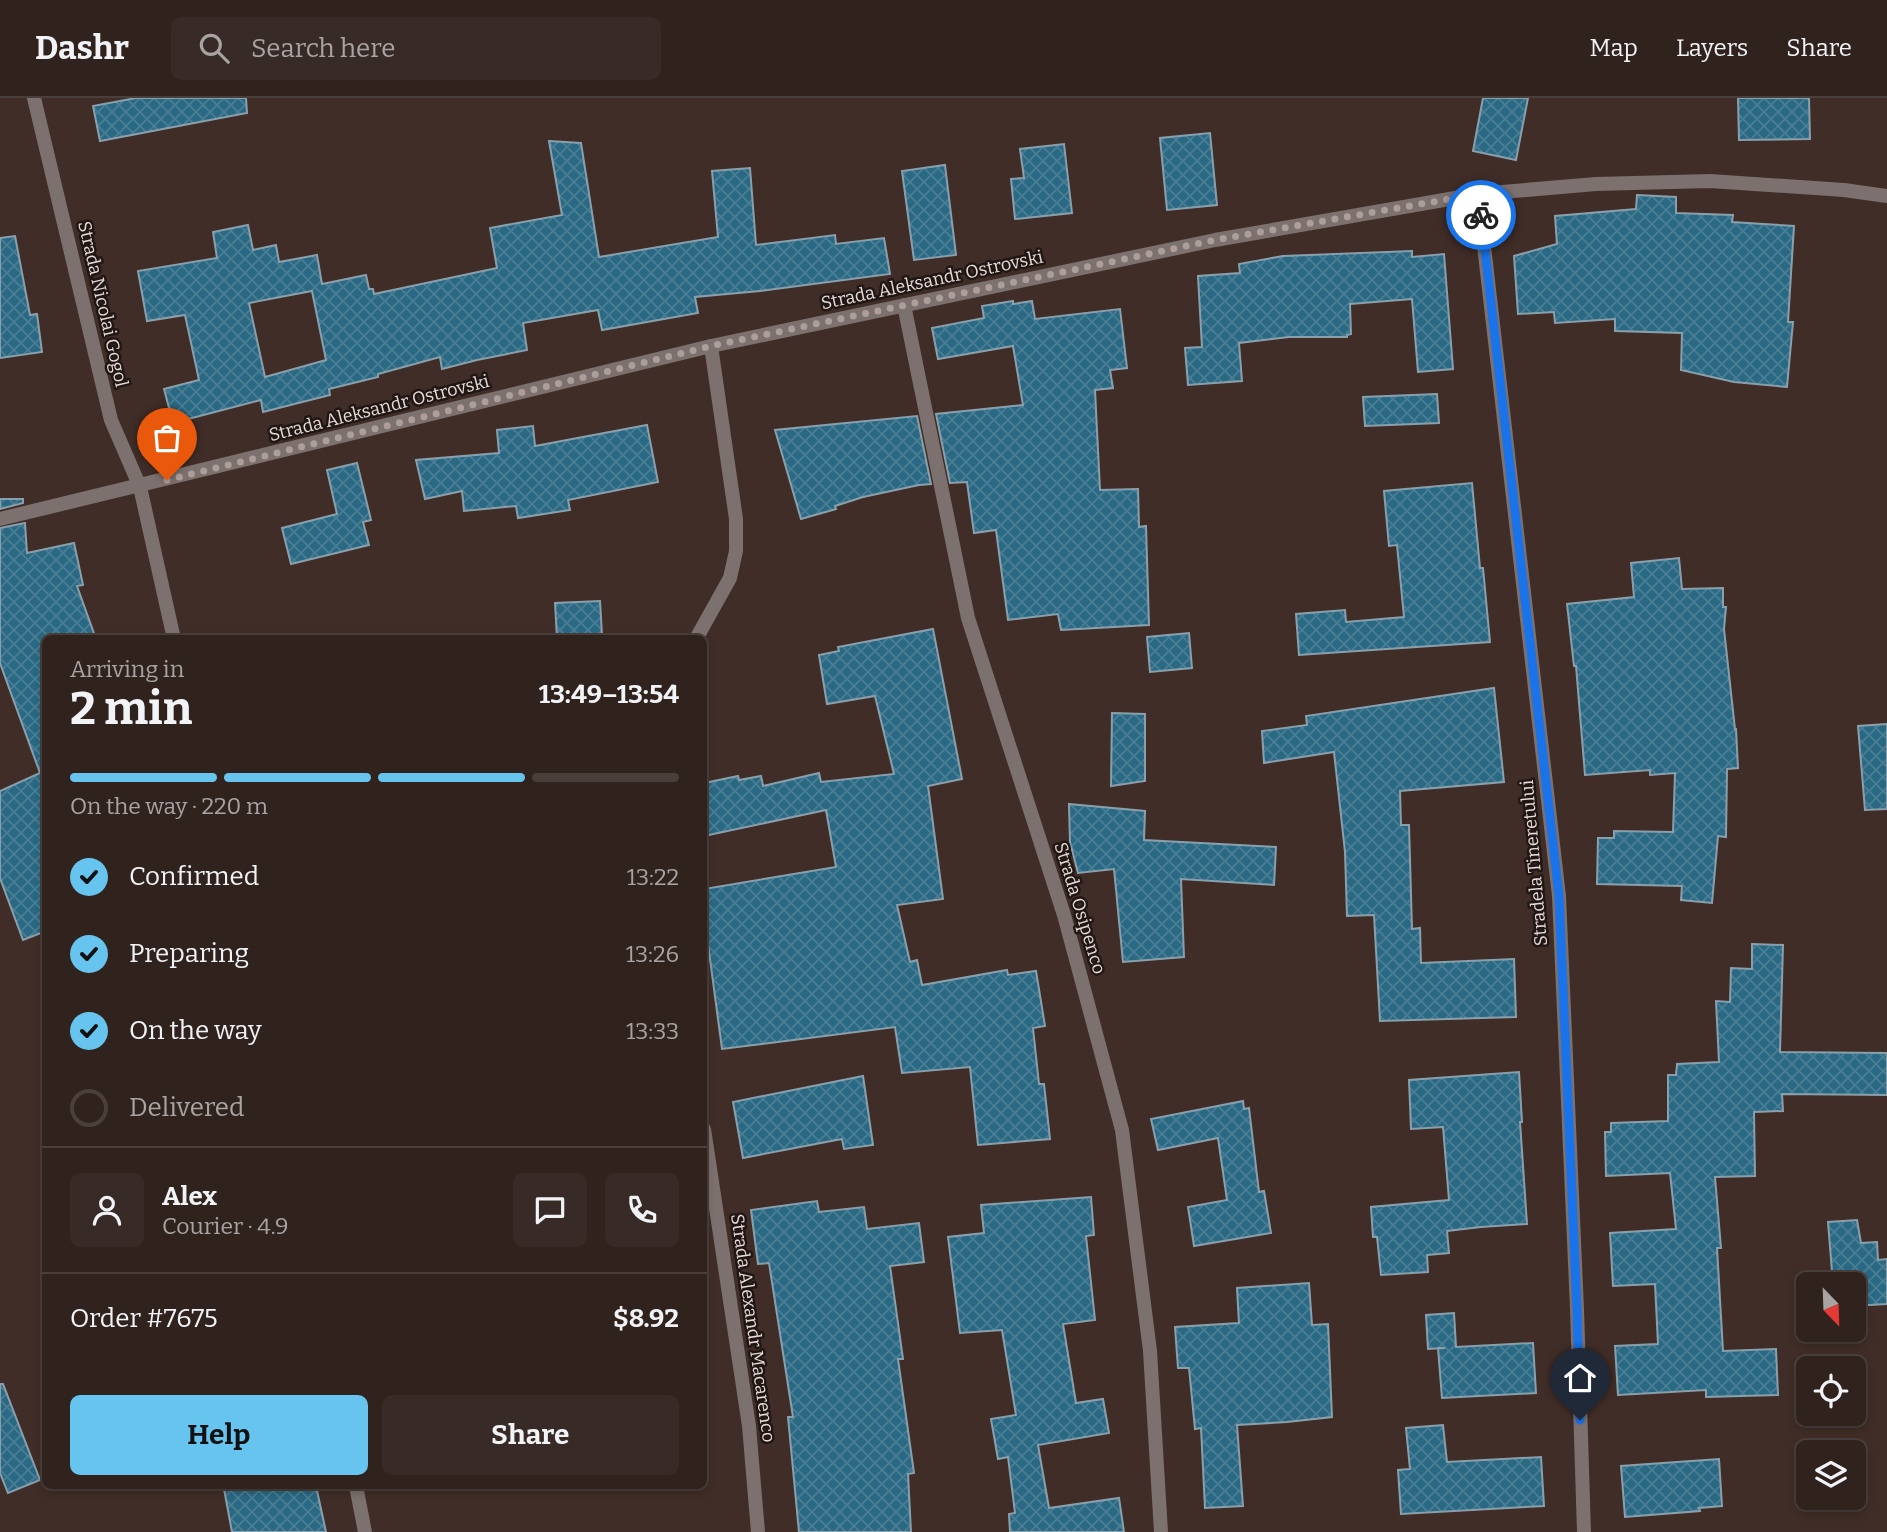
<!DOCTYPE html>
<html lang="en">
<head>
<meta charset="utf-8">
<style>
  body { margin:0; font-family:Bitter,serif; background:#382a26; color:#f1f3f6; height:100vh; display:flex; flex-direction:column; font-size:26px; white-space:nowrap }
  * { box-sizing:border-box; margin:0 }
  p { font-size:23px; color:#a8a4a4 }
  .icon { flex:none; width:38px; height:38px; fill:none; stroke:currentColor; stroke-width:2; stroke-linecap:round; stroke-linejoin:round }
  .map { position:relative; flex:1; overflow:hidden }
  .details { position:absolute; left:42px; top:537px; width:665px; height:854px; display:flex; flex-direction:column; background:#30221d; border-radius:10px; box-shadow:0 4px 10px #0003,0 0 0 2px #4b3f3b }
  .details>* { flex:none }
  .needle { width:46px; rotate:157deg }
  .buttons { position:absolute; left:1796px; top:1174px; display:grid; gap:14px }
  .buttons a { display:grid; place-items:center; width:70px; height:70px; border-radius:10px; background:#30221d; box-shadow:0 4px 10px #0003,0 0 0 2px #4b3f3b; font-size:35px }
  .pin { position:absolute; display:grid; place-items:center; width:60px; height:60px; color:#fff; margin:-72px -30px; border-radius:50% 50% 50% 0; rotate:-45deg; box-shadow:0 0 7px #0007 }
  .pin .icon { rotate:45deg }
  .courier { position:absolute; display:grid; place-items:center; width:70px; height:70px; margin:-35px; border:5px solid #1a73e8; border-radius:50%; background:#fff; color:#222; box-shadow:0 2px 9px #0007 }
  .head em { font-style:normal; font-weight:700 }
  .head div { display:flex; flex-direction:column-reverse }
  .head { display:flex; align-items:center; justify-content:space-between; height:119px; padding:0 28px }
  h1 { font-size:46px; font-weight:700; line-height:52px }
  .bar { display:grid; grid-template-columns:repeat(4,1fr); gap:10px 7px; align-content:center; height:84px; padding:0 28px }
  .bar i { height:9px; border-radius:5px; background:#4b3f3b }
  .bar .selected { background:#66c4ef }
  .bar p { grid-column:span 4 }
  .line { display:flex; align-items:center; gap:18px; padding:0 28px; border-top:2px solid #4b3f3b }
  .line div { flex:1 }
  .round { display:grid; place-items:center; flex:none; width:74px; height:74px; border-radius:10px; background:#382a26 }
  ol { padding:0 28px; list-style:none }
  li { display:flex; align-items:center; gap:21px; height:77px }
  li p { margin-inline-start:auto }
  li .icon { padding:7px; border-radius:50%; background:#66c4ef; color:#111; stroke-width:4 }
  li:last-child { color:#a8a4a4 }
  li i { width:38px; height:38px; border:4px solid #4b3f3b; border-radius:50% }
  .button { display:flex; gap:14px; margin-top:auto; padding:14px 28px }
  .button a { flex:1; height:80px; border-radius:10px; background:#66c4ef; color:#111; font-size:28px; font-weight:700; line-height:80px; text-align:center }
  .button a+a { background:#382a26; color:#f1f3f6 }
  header { display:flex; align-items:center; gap:42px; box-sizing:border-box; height:98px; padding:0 35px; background:#30221d; border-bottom:2px solid #4b3f3b }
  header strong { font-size:33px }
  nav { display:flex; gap:38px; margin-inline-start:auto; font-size:24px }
  .search { width:490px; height:63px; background:#382a26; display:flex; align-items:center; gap:18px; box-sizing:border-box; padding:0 24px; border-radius:10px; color:#a8a4a4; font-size:26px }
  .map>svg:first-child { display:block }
  .building { fill:url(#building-cross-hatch); stroke:#89a0ac; stroke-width:2; fill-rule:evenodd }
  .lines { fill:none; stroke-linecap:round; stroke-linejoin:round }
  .street { stroke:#7c716e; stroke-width:14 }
  .done { stroke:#ad9e99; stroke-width:7; stroke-dasharray:0 12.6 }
  .route { stroke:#1a73e8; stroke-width:9 }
  .labels { text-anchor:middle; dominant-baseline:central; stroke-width:5; stroke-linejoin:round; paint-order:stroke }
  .street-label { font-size:18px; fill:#e8dbd7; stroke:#201715 }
</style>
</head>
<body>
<header>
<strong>Dashr</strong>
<div class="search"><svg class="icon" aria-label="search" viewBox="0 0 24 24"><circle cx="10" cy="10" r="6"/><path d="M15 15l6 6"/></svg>Search here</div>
<nav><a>Map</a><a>Layers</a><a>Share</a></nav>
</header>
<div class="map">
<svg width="1887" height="1434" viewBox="0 0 1887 1434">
  <defs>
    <pattern id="building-cross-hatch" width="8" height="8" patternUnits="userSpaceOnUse" patternTransform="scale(1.75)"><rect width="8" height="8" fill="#2a6984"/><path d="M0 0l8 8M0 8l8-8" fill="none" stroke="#497e95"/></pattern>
  </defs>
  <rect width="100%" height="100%" fill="#402d27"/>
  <!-- building -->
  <g class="building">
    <path d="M136,0h110l1,15 -147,28 -7,-35z"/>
    <path d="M1483,0h45l-12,62 -43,-9z"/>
    <path d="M1738,0h71l1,41 -71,1z"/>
    <path d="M1210,35l7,72 -50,5 -7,-72z"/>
    <path d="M549,43l32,2 18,114 119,-20 -6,-66 38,-3 6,77 79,-10 1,9 48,-6 6,36 -130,17 -65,6 3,16 -96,17 -4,-20 -75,13 4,27 -50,10 -35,9 -2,-12 -62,17v3l-49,12 1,6 -67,17 -2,-12 -88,23 -9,-34 35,-9 -14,-65 -38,6 -9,-50 79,-13 -4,-26 35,-7 5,25 23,-5 3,17 38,-7 5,29 44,-9 3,14h4l1,5 123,-26 -7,-40 72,-13zM312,193l14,69 -61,17 -16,-74z"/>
    <path d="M1064,46l8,69 -57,6 -4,-40 13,-1 -4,-29z"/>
    <path d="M945,67l11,90 -42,5 -12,-89z"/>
    <path d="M1637,97l39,2v16l57,2 -1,7 62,4 -6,96h5l-6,65 -53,-5 -53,-12 1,-37 -67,-2v-12l-60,4 -1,-11 -36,2 -4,-58 43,-12 -2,-28 81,-7z"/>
    <path d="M15,138l15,79 7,-1 5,38 -42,6v-120z"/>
    <path d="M1412,153v6l32,-3 9,115 -35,3 -6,-73 -62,5 1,30 -4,1v2h-58l-50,6 3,38 -54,4 -3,-37 17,-1 -4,-71 42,-3 -1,-9 44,-8z"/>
    <path d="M1013,203v3l19,-3 3,18 85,-10 7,59 -17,2 3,18 -18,2 5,100 38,-1 1,38 7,-1 3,99 -88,5 -3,-16 -50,6 -12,-90 -22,3 -7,-51 -17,1 -14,-69 87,-9 -10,-59 -75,13 -6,-31 52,-10 -2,-12z"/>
    <path d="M1437,296l2,29 -74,3 -2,-29z"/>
    <path d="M917,318l14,68 -12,1 -56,12 -28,9 1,3 -35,10 -26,-89z"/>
    <path d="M647,327l11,57 -90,18 2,10 -52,8 -2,-12 -52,5 -2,-20 -37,8 -9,-39 83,-7 -2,-23 36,-4 2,20z"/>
    <path d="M357,365l14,57 -8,2 6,23 -78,19 -9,-36 55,-14 -10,-44z"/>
    <path d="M1472,385l8,85h3l7,74 -191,13 -3,-41 49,-4 1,12 58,-5 -7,-72 -8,1 -5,-55z"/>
    <path d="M0,401h23v4l-23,6z"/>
    <path d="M25,425l2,30 47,-10 9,42 -6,1 19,53h-50v292l-23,9 -23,-62v-87l40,-18 -40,-110v-135z"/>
    <path d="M1679,460l3,31 41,-1v19h3l-2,22 11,100h1l2,39 -11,1 -1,68 -8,-1 -6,67 -31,-3 1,-14 -85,-2 1,-46h16v-7l59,1 2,-59 -25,2v-5l-65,5 -9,-109h-2l-7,-62 67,-7 -3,-34z"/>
    <path d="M600,503l2,34 -45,3 -2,-35z"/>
    <path d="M933,531l29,150 -34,7 15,113 -46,6 13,57 7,-2 5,25 85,-15 1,5 28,-4 9,55 -12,2 6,56h5l6,55 -72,6 -8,-78 -68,6 -7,-46 -173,22 -14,-105 -4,1v-56l132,-22 -10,-57 -122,26v-53l34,-7 1,4 22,-4 2,10 56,-13 2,9 73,-8 -19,-78 -48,8 -8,-49 20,-4 -1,-4z"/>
    <path d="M1189,535l3,35 -42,4 -3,-35z"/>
    <path d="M1494,590l10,94 -104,9 1,34h8l3,104 8,-1 1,35 93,-4 2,58 -136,4 -6,-106 -27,1 -2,-64 -11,-100 -70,11 -2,-32 45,-6 -1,-9z"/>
    <path d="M1112,615l33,1v67l-34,5z"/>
    <path d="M1887,626v85l-22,1 -7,-84z"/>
    <path d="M1069,706l76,7 -1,29 132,7 -2,38 -93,-6 3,78 -61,5 -9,-93 -36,4 -8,-31z"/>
    <path d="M1752,846l31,1 -3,107 107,1v42l-105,-1 1,17 -29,1 1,64 -40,1 6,71h-4l6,103 53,-2 2,46 -72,2v-7l-88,5 -3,-49 43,-2 -3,-60 -42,2 -3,-53 66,-4 -6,-56 -64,3 -1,-44h6v-9l57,-2v-46h8l1,-11 42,-2 -3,-61 14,1 1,-34 21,1z"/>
    <path d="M1519,974l3,50h-2l7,102 -46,3 -34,4 2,22 -22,2 1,17 -47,3 -4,-38h-4l-2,-30 78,-7 -6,-73 -32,2 -2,-49z"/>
    <path d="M863,978l10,69 -29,4 -2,-10 -99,19 -10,-56z"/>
    <path d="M1243,1003l1,8 5,-1 10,84 5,-1 7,42 -77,13 -6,-39 39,-7 -9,-62 -60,12 -7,-31z"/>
    <path d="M1091,1099l3,38 -8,1 9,84 -32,4 13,79 27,-4 6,34 -71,12 11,63 70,-10 5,34h-114l-1,-18 6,-1 -7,-56 -10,2 -7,-40 25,-4 -14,-85 -42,3 -12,-96 36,-4 -3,-28z"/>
    <path d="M817,1103l2,11 45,-5 3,22 52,-6 5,39 -34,4 13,93h-5l16,114 -6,1 3,58h-112l-11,-115h5l-24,-154 -11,1 -7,-54z"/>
    <path d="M1857,1122l4,23 16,-1 1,18 9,-1v45l-34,2v-22h-20l-5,-62z"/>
    <path d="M1309,1185l3,42 16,-1 4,93 -45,5 -50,3 6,81 -38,2 -4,-80 -6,1 -6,-61h-11l-3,-41 64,-4 -2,-35z"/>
    <path d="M1454,1215l2,34 77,-4 3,50 -94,5 -4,-50h7l-17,1 -2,-34z"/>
    <path d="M0,1286h3l37,96 -32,13 -8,-20z"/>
    <path d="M1443,1327l4,37 94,-5 3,49 -143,8 -3,-44 12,-1 -4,-41z"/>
    <path d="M1719,1361l3,47 -23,2 1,3 -75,6 -4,-51z"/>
    <path d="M239,1388h77l10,46h-94l-8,-43z"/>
  </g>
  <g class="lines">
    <!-- street -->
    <g class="street">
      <path d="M34,0l77,322 29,67 34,152"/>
      <path d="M1478,96l81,702 18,413 7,223"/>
      <path d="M904,207l64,313 96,297 58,215 28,221 11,181"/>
      <path d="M0,421l711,-173 504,-106 263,-46 118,-10 114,-3 134,9 43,6"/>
      <path d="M696,541l34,-61 6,-27v-32l-25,-173"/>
      <path d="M704,1031l45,297 9,106"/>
      <path d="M356,1388l9,46"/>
    </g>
  </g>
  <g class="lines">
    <!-- done -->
    <path class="done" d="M167,382l544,-134 504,-106 263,-46 3,21"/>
    <!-- route -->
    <path class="route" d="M1481,117l78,681 18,413 3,111"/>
  </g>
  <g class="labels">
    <!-- street labels -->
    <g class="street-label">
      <text transform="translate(932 182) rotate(-12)">Strada Aleksandr Ostrovski</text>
      <text transform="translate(103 206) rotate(77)">Strada Nicolai Gogol</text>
      <text transform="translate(379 310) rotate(-14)">Strada Aleksandr Ostrovski</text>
      <text transform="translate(1534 765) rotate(-95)">Stradela Tineretului</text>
      <text transform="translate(1080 810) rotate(73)">Strada Osipenco</text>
      <text transform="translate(753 1230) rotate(82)">Strada Alexandr Macarenco</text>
    </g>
  </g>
</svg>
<div class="buttons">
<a><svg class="needle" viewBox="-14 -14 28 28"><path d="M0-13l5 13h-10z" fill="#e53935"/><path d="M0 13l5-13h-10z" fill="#a8a4a4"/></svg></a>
<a><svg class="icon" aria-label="locate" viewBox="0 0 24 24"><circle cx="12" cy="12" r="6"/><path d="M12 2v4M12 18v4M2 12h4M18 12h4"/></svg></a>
<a><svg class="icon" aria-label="layers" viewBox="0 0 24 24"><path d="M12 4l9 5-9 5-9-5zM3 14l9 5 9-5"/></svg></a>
</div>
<div class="pin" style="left:167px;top:382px;background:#ea580c"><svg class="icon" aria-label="bag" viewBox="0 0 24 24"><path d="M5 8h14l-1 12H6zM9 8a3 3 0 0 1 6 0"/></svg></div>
<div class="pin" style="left:1580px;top:1322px;background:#1f2937"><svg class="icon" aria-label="home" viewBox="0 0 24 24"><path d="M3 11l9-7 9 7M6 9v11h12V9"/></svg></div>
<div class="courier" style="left:1481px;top:117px"><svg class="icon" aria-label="bike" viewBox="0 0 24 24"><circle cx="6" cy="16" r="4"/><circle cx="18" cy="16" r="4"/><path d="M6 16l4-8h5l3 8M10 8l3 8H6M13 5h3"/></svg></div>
<section class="details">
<div class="head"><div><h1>2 min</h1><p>Arriving in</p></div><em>13:49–13:54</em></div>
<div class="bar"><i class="selected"></i><i class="selected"></i><i class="selected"></i><i></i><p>On the way · 220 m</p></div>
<ol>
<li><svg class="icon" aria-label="check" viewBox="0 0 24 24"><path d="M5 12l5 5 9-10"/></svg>Confirmed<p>13:22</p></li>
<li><svg class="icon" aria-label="check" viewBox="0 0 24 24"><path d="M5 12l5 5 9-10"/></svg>Preparing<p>13:26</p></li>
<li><svg class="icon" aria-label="check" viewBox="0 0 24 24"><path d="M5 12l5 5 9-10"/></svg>On the way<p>13:33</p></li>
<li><i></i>Delivered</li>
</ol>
<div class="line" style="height:126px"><a class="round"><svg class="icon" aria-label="person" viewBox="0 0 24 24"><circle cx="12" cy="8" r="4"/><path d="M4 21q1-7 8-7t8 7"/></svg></a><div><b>Alex</b><p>Courier · 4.9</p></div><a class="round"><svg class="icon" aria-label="chat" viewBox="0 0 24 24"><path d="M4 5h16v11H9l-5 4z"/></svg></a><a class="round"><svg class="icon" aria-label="phone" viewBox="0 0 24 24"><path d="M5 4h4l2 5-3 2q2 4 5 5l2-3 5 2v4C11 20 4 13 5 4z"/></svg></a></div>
<div class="line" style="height:91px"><div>Order #7675</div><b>$8.92</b></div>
<div class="button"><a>Help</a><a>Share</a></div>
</section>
</div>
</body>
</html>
